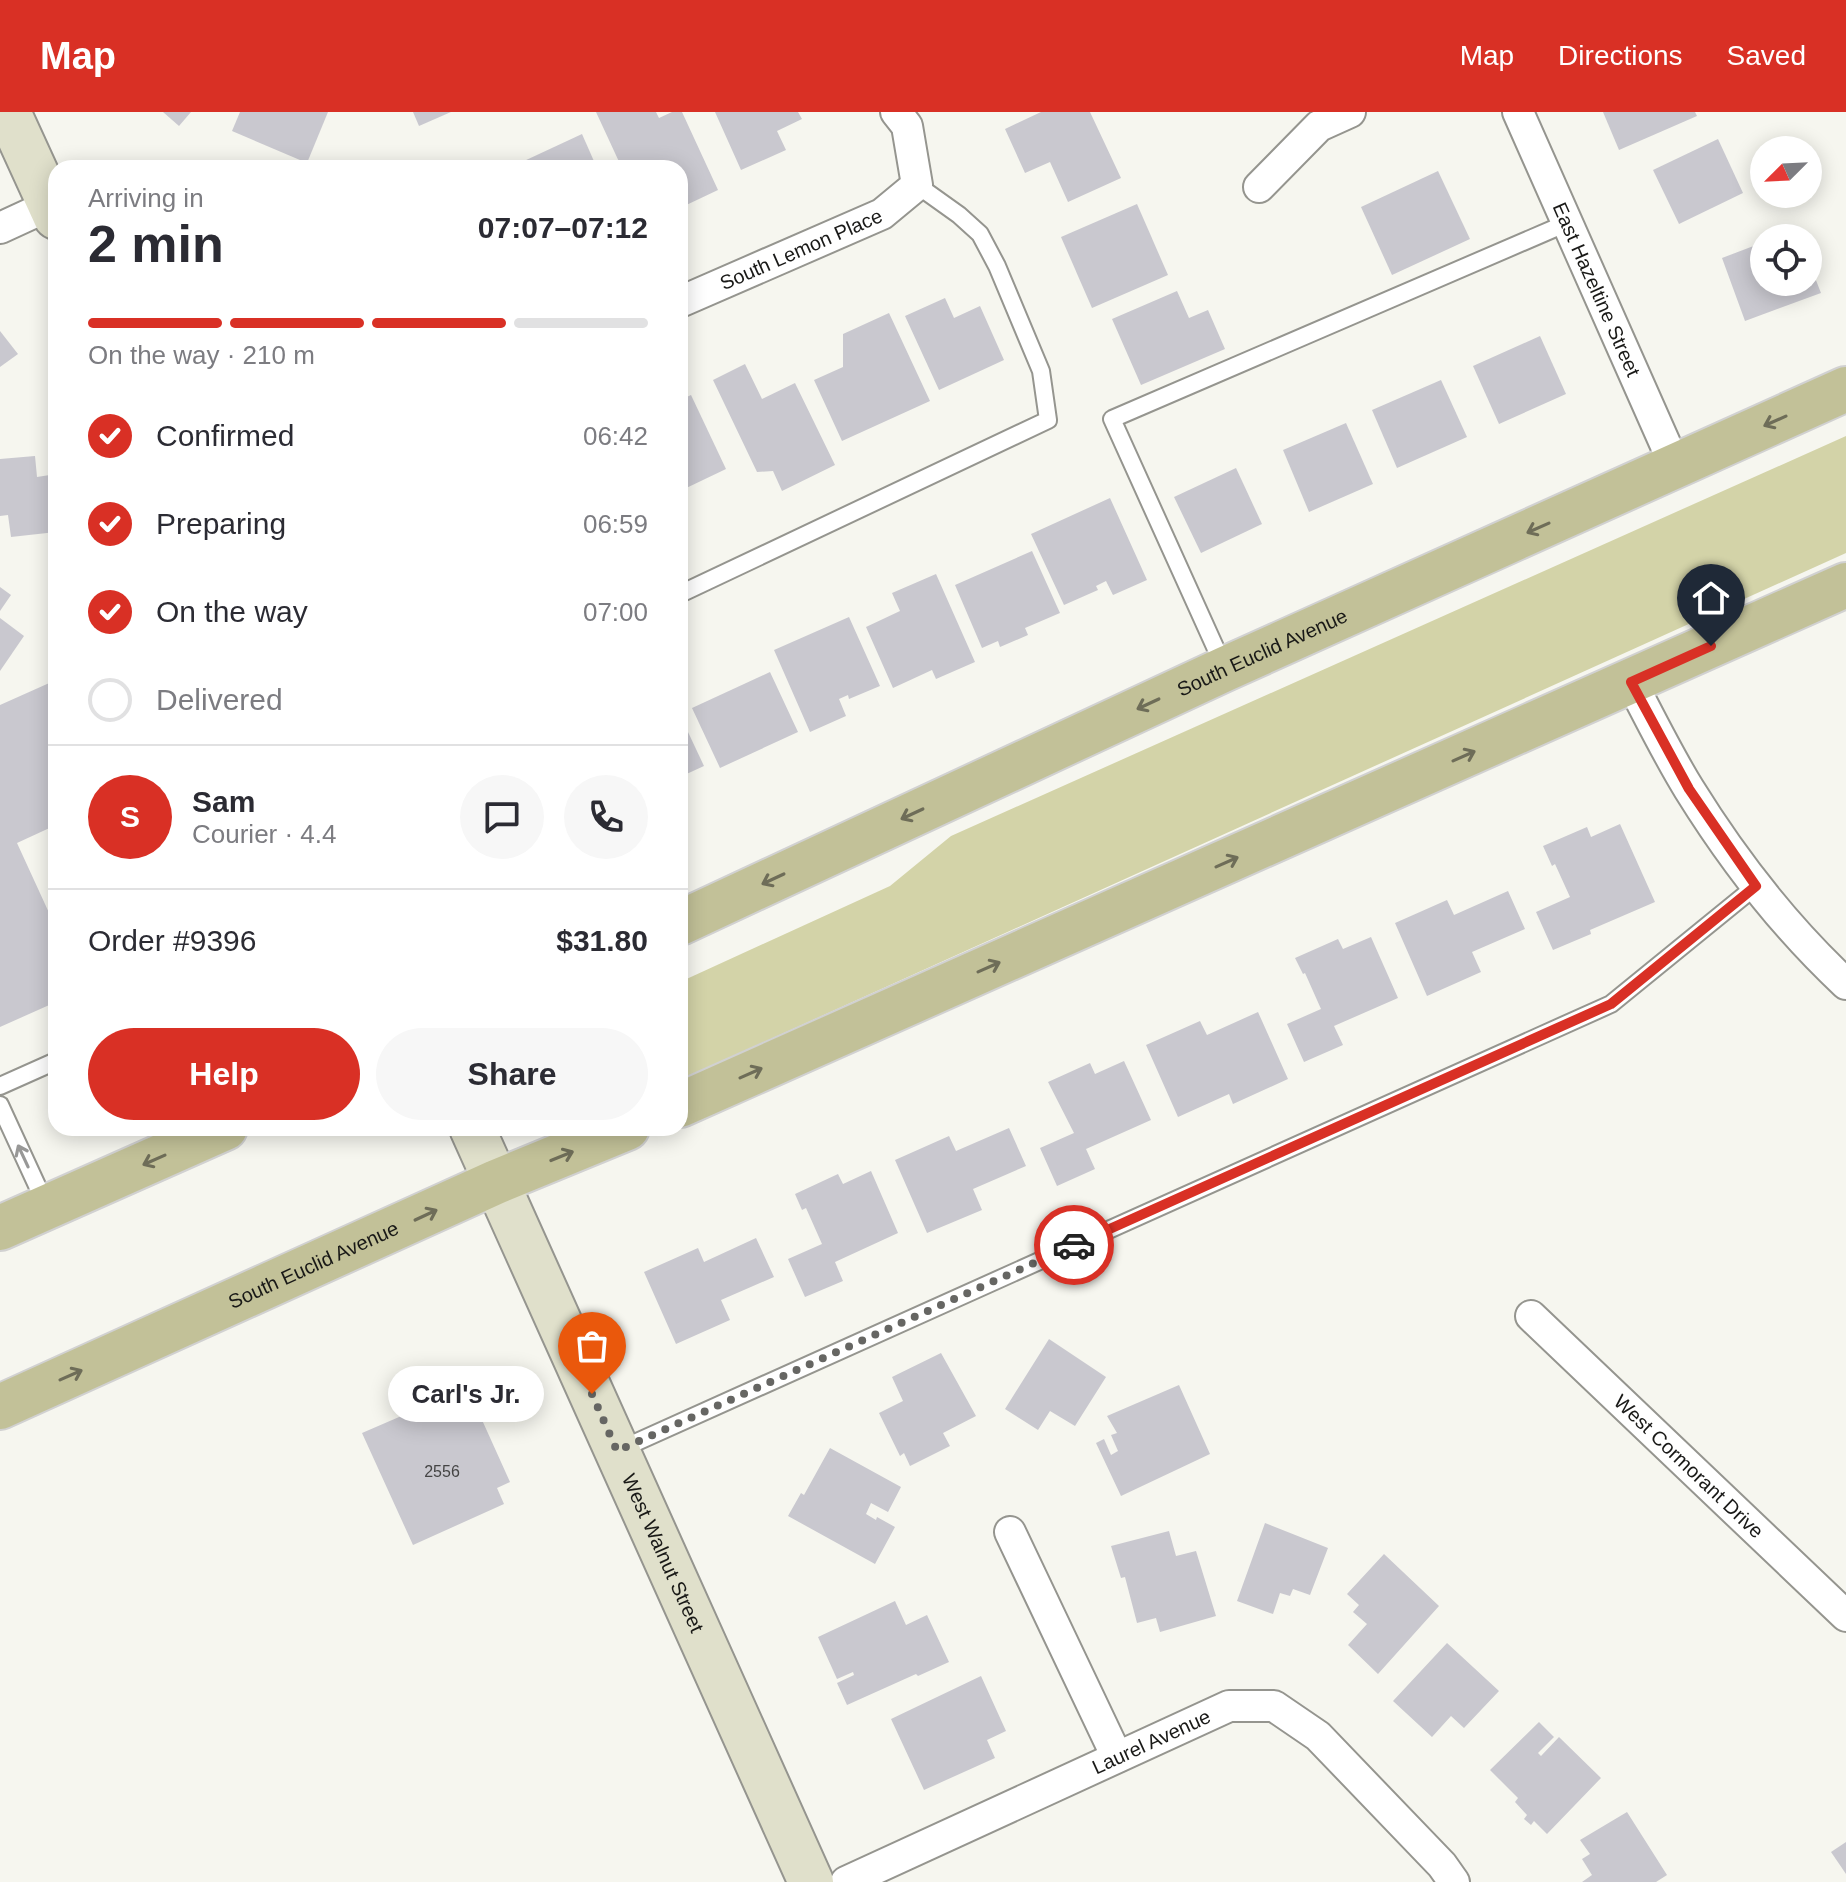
<!DOCTYPE html>
<html lang="en">
<head>
<meta charset="utf-8">
<style>
  body { margin:0; font-family:Helvetica,sans-serif; background:#f7f7f7; color:#2b2b33; height:100vh; display:flex; flex-direction:column; font-size:30px; white-space:nowrap }
  * { box-sizing:border-box; margin:0 }
  p { font-size:26px; color:#7c7c81 }
  .icon { flex:none; width:44px; height:44px; fill:none; stroke:currentColor; stroke-width:2; stroke-linecap:round; stroke-linejoin:round }
  .map { position:relative; flex:1; overflow:hidden }
  .panel { position:absolute; left:48px; top:48px; width:640px; height:976px; display:flex; flex-direction:column; background:#fff; border-radius:24px; box-shadow:0 4px 20px #0003 }
  .panel>* { flex:none }
  .needle { width:52px; rotate:246deg }
  .buttons { position:absolute; left:1750px; top:24px; display:grid; gap:16px }
  .buttons a { display:grid; place-items:center; width:72px; height:72px; border-radius:50%; background:#fff; box-shadow:0 4px 20px #0003; font-size:40px }
  .pin { position:absolute; display:grid; place-items:center; width:68px; height:68px; color:#fff; margin:-82px -34px; border-radius:50% 50% 50% 0; rotate:-45deg; box-shadow:0 0 8px #0007 }
  .pin .icon { rotate:45deg }
  .courier { position:absolute; display:grid; place-items:center; width:80px; height:80px; margin:-40px; border:6px solid #d93025; border-radius:50%; background:#fff; color:#222; box-shadow:0 2px 10px #0007 }
  .bubble { position:absolute; height:56px; border-radius:28px; background:#fff; box-shadow:0 4px 20px #0003; font-size:26px; font-weight:700; line-height:56px; text-align:center }
  .headline em { font-style:normal; font-weight:700 }
  .headline div { display:flex; flex-direction:column-reverse }
  .headline { display:flex; align-items:center; justify-content:space-between; height:136px; padding:0 40px }
  h1 { font-size:52px; font-weight:700; line-height:60px }
  .bar { display:grid; grid-template-columns:repeat(4,1fr); gap:12px 8px; align-content:center; height:96px; padding:0 40px }
  .bar i { height:10px; border-radius:6px; background:#e1e1e2 }
  .bar .selected { background:#d93025 }
  .bar p { grid-column:span 4 }
  .line { display:flex; align-items:center; gap:20px; padding:0 40px; border-top:2px solid #e1e1e2 }
  .line div { flex:1 }
  .round { display:grid; place-items:center; flex:none; width:84px; height:84px; border-radius:42px; background:#f7f7f7 }
  ol { padding:0 40px; list-style:none }
  li { display:flex; align-items:center; gap:24px; height:88px }
  li p { margin-inline-start:auto }
  li .icon { padding:8px; border-radius:50%; background:#d93025; color:#fff; stroke-width:4 }
  li:last-child { color:#7c7c81 }
  li i { width:44px; height:44px; border:4px solid #e1e1e2; border-radius:50% }
  .action { display:flex; gap:16px; margin-top:auto; padding:16px 40px }
  .action a { flex:1; height:92px; border-radius:48px; background:#d93025; color:#fff; font-size:32px; font-weight:700; line-height:92px; text-align:center }
  .action a+a { background:#f7f7f7; color:#2b2b33 }
  header { display:flex; align-items:center; gap:48px; box-sizing:border-box; height:112px; padding:0 40px; background:#d93025; color:#fff }
  header strong { font-size:38px }
  nav { display:flex; gap:44px; margin-inline-start:auto; font-size:28px }
  .map>svg:first-child { display:block }
  .green { fill:#d3d3a8 }
  .building { fill:#c9c8cf }
  .lines { fill:none; stroke-linecap:round; stroke-linejoin:round }
  .lane-casing { stroke:#95958f; stroke-width:20 }
  .street-casing { stroke:#95958f; stroke-width:34 }
  .secondary-casing { stroke:#95958f; stroke-width:48 }
  .primary-casing { stroke:#d1d1d1; stroke-width:48 }
  .lane { stroke:#fff; stroke-width:16 }
  .street { stroke:#fff; stroke-width:30 }
  .secondary { stroke:#e0e0cb; stroke-width:44 }
  .primary { stroke:#c2c198; stroke-width:44 }
  .oneway { stroke:#6e6d58 }
  .oneway2 { stroke:#989897 }
  .done { stroke:#666663; stroke-width:8; stroke-dasharray:0 14.4 }
  .route { stroke:#d93025; stroke-width:10 }
  .labels { text-anchor:middle; dominant-baseline:central; stroke-width:7; stroke-linejoin:round; paint-order:stroke }
  .number-label { font-size:16px; fill:#454545 }
  .street-label { font-size:20px; fill:#191917; stroke:#f6f6ef }
</style>
</head>
<body>
<header>
<strong>Map</strong>
<nav><a>Map</a><a>Directions</a><a>Saved</a></nav>
</header>
<div class="map">
<svg width="1846" height="1770" viewBox="0 0 1846 1770">
  <rect width="100%" height="100%" fill="#f6f6ef"/>
  <!-- green -->
  <path class="green" d="M1846,324v117l-1166,527v-98l210,-96 61,-50z"/>
  <!-- building -->
  <g class="building">
    <path d="M163,0h28l-12,14z"/>
    <path d="M240,0h88l-21,51 -75,-32z"/>
    <path d="M413,0h38l-32,14z"/>
    <path d="M596,0h60l3,6 13,-6h10l36,78 -38,18v-40h-51l-2,-4 -6,2z"/>
    <path d="M715,0h83l4,7 -25,12 9,19 -45,20z"/>
    <path d="M1041,0h49l31,66 -53,24 -18,-40 -25,11 -20,-44z"/>
    <path d="M1603,0h92l2,4 -78,34z"/>
    <path d="M582,22l15,34h-88z"/>
    <path d="M1718,27l25,54 -64,31 -26,-54z"/>
    <path d="M1438,59l32,68 -78,36 -31,-68z"/>
    <path d="M1137,92l31,71 -76,33 -31,-71z"/>
    <path d="M1797,118l3,8h-24z"/>
    <path d="M1764,130v40h44v-22l13,33 -76,28 -23,-63z"/>
    <path d="M1177,179l12,27 19,-8 17,39 -84,36 -29,-66z"/>
    <path d="M945,186l9,20 26,-12 24,54 -65,30 -34,-74z"/>
    <path d="M889,201l41,88 -88,40 -28,-61 29,-13v-33z"/>
    <path d="M0,219l18,23 -18,13z"/>
    <path d="M1540,224l26,58 -67,30 -26,-58z"/>
    <path d="M745,252l17,35 33,-16 40,82 -53,26 -9,-20 -16,1 -44,-92z"/>
    <path d="M1441,268l26,57 -70,31 -25,-58z"/>
    <path d="M691,283l35,74 -46,22v-91z"/>
    <path d="M1346,311l27,61 -64,28 -26,-62z"/>
    <path d="M35,344l2,21 19,-3v58l-45,5 -3,-22 -8,1v-57z"/>
    <path d="M1236,356l26,56 -61,29 -27,-56z"/>
    <path d="M1110,386l37,82 -34,15 -7,-14 -10,5 2,4 -34,15 -33,-71z"/>
    <path d="M1032,439l28,62 -35,15 3,7 -28,12 -2,-6 -16,7 -27,-63z"/>
    <path d="M936,462l39,88 -39,17 -4,-9 -39,18 -27,-61 34,-16 -8,-18z"/>
    <path d="M0,475l11,8 -11,16z"/>
    <path d="M849,505l31,69 -31,13 -1,-4 -9,4 7,17 -36,16 -36,-82z"/>
    <path d="M0,506l24,18 -24,35z"/>
    <path d="M770,560l28,60 -78,36 -28,-60z"/>
    <path d="M56,568v145l-39,18 39,85v74l-56,25v-322z"/>
    <path d="M680,603l24,51 -24,11z"/>
    <path d="M1620,712l35,78 -65,28 1,4 -38,16 -17,-38 34,-15 -15,-33 -3,2 -9,-20 44,-19 4,10z"/>
    <path d="M1508,779l17,38 -53,23 9,20 -54,24 -32,-73 52,-23 7,15z"/>
    <path d="M1371,825l27,61 -64,28 9,19 -39,17 -17,-38 34,-15 -16,-36 -2,1 -8,-16 43,-19 5,10z"/>
    <path d="M1258,900l30,67 -55,25 -4,-10 -51,23 -32,-72 54,-24 7,14z"/>
    <path d="M1124,949l27,59 -65,29 9,20 -38,17 -17,-38 34,-15 -26,-51 42,-19 5,11z"/>
    <path d="M1009,1016l17,38 -53,23 9,21 -55,23 -32,-73 54,-24 7,15z"/>
    <path d="M871,1059l27,62 -63,29 8,19 -38,16 -17,-38 34,-15 -16,-36 -4,2 -7,-16 43,-20 5,10z"/>
    <path d="M756,1126l18,39 -53,23 9,20 -54,24 -32,-72 54,-24 6,14z"/>
    <path d="M1049,1227l57,38 -31,49 -25,-15 -12,19 -33,-21z"/>
    <path d="M941,1241l35,63 -33,17 7,13 -40,20 -6,-13 -4,3 -21,-43 24,-12 -11,-24z"/>
    <path d="M464,1268l46,102 -13,6 7,16 -91,41 -51,-112 44,-19 -3,-6z"/>
    <path d="M1179,1273l31,69 -89,42 -25,-53 8,-4 7,16 7,-4 -7,-16 6,-2 -10,-17z"/>
    <path d="M830,1336l71,39 -13,25 -17,-9 -5,11 10,6 1,-3 18,10 -20,37 -87,-48 13,-23 3,2z"/>
    <path d="M1265,1411l63,25 -18,47 -17,-6 -3,7 -10,-3 -7,21 -36,-13z"/>
    <path d="M1169,1419l7,25 20,-5 20,65 -56,16 -4,-14 -19,5 -12,-46 -4,1 -10,-32z"/>
    <path d="M1384,1442l55,52 -61,68 -30,-29 19,-21 -14,-12 6,-7 -12,-11z"/>
    <path d="M895,1489l11,24 21,-10 22,47 -31,14 -2,-2 -69,31 -10,-22 17,-8 -1,-3 -16,7 -19,-42z"/>
    <path d="M1447,1531l52,48 -35,37 -13,-12 -19,21 -39,-36z"/>
    <path d="M981,1564l25,55 -19,9 8,18 -71,32 -33,-71z"/>
    <path d="M1539,1610l15,15 -16,16 3,3 18,-19 42,41 -54,56 -13,-13 -3,4 -7,-6 3,-4 -12,-13 3,-4 -28,-28z"/>
    <path d="M1627,1700l40,63 -11,7h-74l10,-7 -10,-16 8,-5 -10,-14z"/>
    <path d="M1846,1730v32l-15,-22z"/>
  </g>
  <g class="lines">
    <defs>
      <g id="lane">
        <path d="M680,482l368,-174 -7,-49 -44,-105 -17,-32 -21,-19 -42,-30"/>
        <path d="M1225,557l-113,-250 455,-196"/>
        <path d="M0,974l56,-25"/>
        <path d="M0,993l46,100"/>
        <path d="M619,1338l992,-446 145,-118"/>
      </g>
      <g id="street">
        <path id="s1" d="M1518,0l157,354"/>
        <path d="M1259,75l60,-61 31,-14"/>
        <path d="M0,116l50,-23"/>
        <path id="s2" d="M680,190l202,-88 35,-29 -10,-59 -11,-14"/>
        <path d="M1631,570c19,36 37,73 58,107 44,71 96,138 157,195"/>
        <path id="s3" d="M1531,1204l315,300"/>
        <path d="M1010,1420l107,225"/>
        <path id="s4" d="M846,1770l383,-176h45l44,30 124,129 12,17"/>
      </g>
      <g id="secondary">
        <path d="M8,0l48,105"/>
        <path id="s5" d="M472,1016l339,754"/>
      </g>
      <g id="primary">
        <path id="s6" d="M680,811l545,-254 621,-280"/>
        <path d="M680,993l1166,-520"/>
        <path d="M0,1116l225,-100"/>
        <path id="s7" d="M0,1295l496,-225 131,-54"/>
      </g>
    </defs>
    <!-- lane casing -->
    <use href="#lane" class="lane-casing"/>
    <!-- street casing -->
    <use href="#street" class="street-casing"/>
    <!-- secondary casing -->
    <use href="#secondary" class="secondary-casing"/>
    <!-- primary casing -->
    <use href="#primary" class="primary-casing"/>
    <!-- lane -->
    <use href="#lane" class="lane"/>
    <!-- street -->
    <use href="#street" class="street"/>
    <!-- secondary -->
    <use href="#secondary" class="secondary"/>
    <!-- primary -->
    <use href="#primary" class="primary"/>
  </g>
  <!-- one-way arrows -->
  <defs><path id="oneway-shaft" d="M-6 0H5M1.5-3L5.5 0L1.5 3" fill="none" stroke-width="1.6" stroke-linecap="round" stroke-linejoin="round" transform="scale(2)"/></defs>
  <g class="oneway">
    <use href="#oneway-shaft" transform="translate(1775 309) rotate(156)"/>
    <use href="#oneway-shaft" transform="translate(1538 416) rotate(156)"/>
    <use href="#oneway-shaft" transform="translate(1148 592) rotate(155)"/>
    <use href="#oneway-shaft" transform="translate(1464 644) rotate(-24)"/>
    <use href="#oneway-shaft" transform="translate(912 702) rotate(155)"/>
    <use href="#oneway-shaft" transform="translate(1227 750) rotate(-24)"/>
    <use href="#oneway-shaft" transform="translate(773 767) rotate(155)"/>
    <use href="#oneway-shaft" transform="translate(989 855) rotate(-24)"/>
    <use href="#oneway-shaft" transform="translate(751 961) rotate(-24)"/>
    <use href="#oneway-shaft" transform="translate(562 1044) rotate(-22)"/>
    <use href="#oneway-shaft" transform="translate(154 1048) rotate(156)"/>
    <use href="#oneway-shaft" transform="translate(426 1103) rotate(-25)"/>
    <use href="#oneway-shaft" transform="translate(71 1263) rotate(-24)"/>
  </g>
  <use class="oneway2" href="#oneway-shaft" transform="translate(23 1044) rotate(-115)"/>
  <g class="lines">
    <!-- done -->
    <path class="done" d="M592,1282l25,57 457,-206"/>
    <!-- route -->
    <path class="route" d="M1074,1133l537,-241 145,-118 -67,-97 -58,-107 80,-36"/>
  </g>
  <g class="labels">
    <!-- number labels -->
    <g class="number-label">
      <text x="442" y="1359">2556</text>
    </g>
    <!-- street labels -->
    <g class="street-label">
      <text stroke="none"><textPath href="#s2" startOffset="132">South Lemon Place</textPath></text>
      <text stroke="none"><textPath href="#s1" startOffset="194">East Hazeltine Street</textPath></text>
      <text stroke="none"><textPath href="#s6" startOffset="642">South Euclid Avenue</textPath></text>
      <text stroke="none"><textPath href="#s7" startOffset="344">South Euclid Avenue</textPath></text>
      <text stroke="none"><textPath href="#s3" startOffset="218">West Cormorant Drive</textPath></text>
      <text stroke="none"><textPath href="#s5" startOffset="466">West Walnut Street</textPath></text>
      <text stroke="none"><textPath href="#s4" startOffset="336">Laurel Avenue</textPath></text>
    </g>
  </g>
</svg>
<div class="buttons">
<a><svg class="needle" viewBox="-14 -14 28 28"><path d="M0-13l5 13h-10z" fill="#e53935"/><path d="M0 13l5-13h-10z" fill="#7c7c81"/></svg></a>
<a><svg class="icon" aria-label="locate" viewBox="0 0 24 24"><circle cx="12" cy="12" r="6"/><path d="M12 2v4M12 18v4M2 12h4M18 12h4"/></svg></a>
</div>
<div class="pin" style="left:592px;top:1282px;background:#ea580c"><svg class="icon" aria-label="bag" viewBox="0 0 24 24"><path d="M5 8h14l-1 12H6zM9 8a3 3 0 0 1 6 0"/></svg></div>
<div class="pin" style="left:1711px;top:534px;background:#1f2937"><svg class="icon" aria-label="home" viewBox="0 0 24 24"><path d="M3 11l9-7 9 7M6 9v11h12V9"/></svg></div>
<div class="courier" style="left:1074px;top:1133px"><svg class="icon" aria-label="car" viewBox="0 0 24 24"><path d="M5 17H2v-5l4-1 3-4h7l3 4 3 1v5h-3M9 17h6M6 11h13"/><circle cx="7" cy="17" r="2"/><circle cx="17" cy="17" r="2"/></svg></div>
<div class="bubble" style="left:388px;top:1254px;width:156px">Carl's Jr.</div>
<section class="panel">
<div class="headline"><div><h1>2 min</h1><p>Arriving in</p></div><em>07:07–07:12</em></div>
<div class="bar"><i class="selected"></i><i class="selected"></i><i class="selected"></i><i></i><p>On the way · 210 m</p></div>
<ol>
<li><svg class="icon" aria-label="check" viewBox="0 0 24 24"><path d="M5 12l5 5 9-10"/></svg>Confirmed<p>06:42</p></li>
<li><svg class="icon" aria-label="check" viewBox="0 0 24 24"><path d="M5 12l5 5 9-10"/></svg>Preparing<p>06:59</p></li>
<li><svg class="icon" aria-label="check" viewBox="0 0 24 24"><path d="M5 12l5 5 9-10"/></svg>On the way<p>07:00</p></li>
<li><i></i>Delivered</li>
</ol>
<div class="line" style="height:144px"><b class="round" style="background:#d93025;color:#fff">S</b><div><b>Sam</b><p>Courier · 4.4</p></div><a class="round"><svg class="icon" aria-label="chat" viewBox="0 0 24 24"><path d="M4 5h16v11H9l-5 4z"/></svg></a><a class="round"><svg class="icon" aria-label="phone" viewBox="0 0 24 24"><path d="M5 4h4l2 5-3 2q2 4 5 5l2-3 5 2v4C11 20 4 13 5 4z"/></svg></a></div>
<div class="line" style="height:104px"><div>Order #9396</div><b>$31.80</b></div>
<div class="action"><a>Help</a><a>Share</a></div>
</section>
</div>
</body>
</html>
